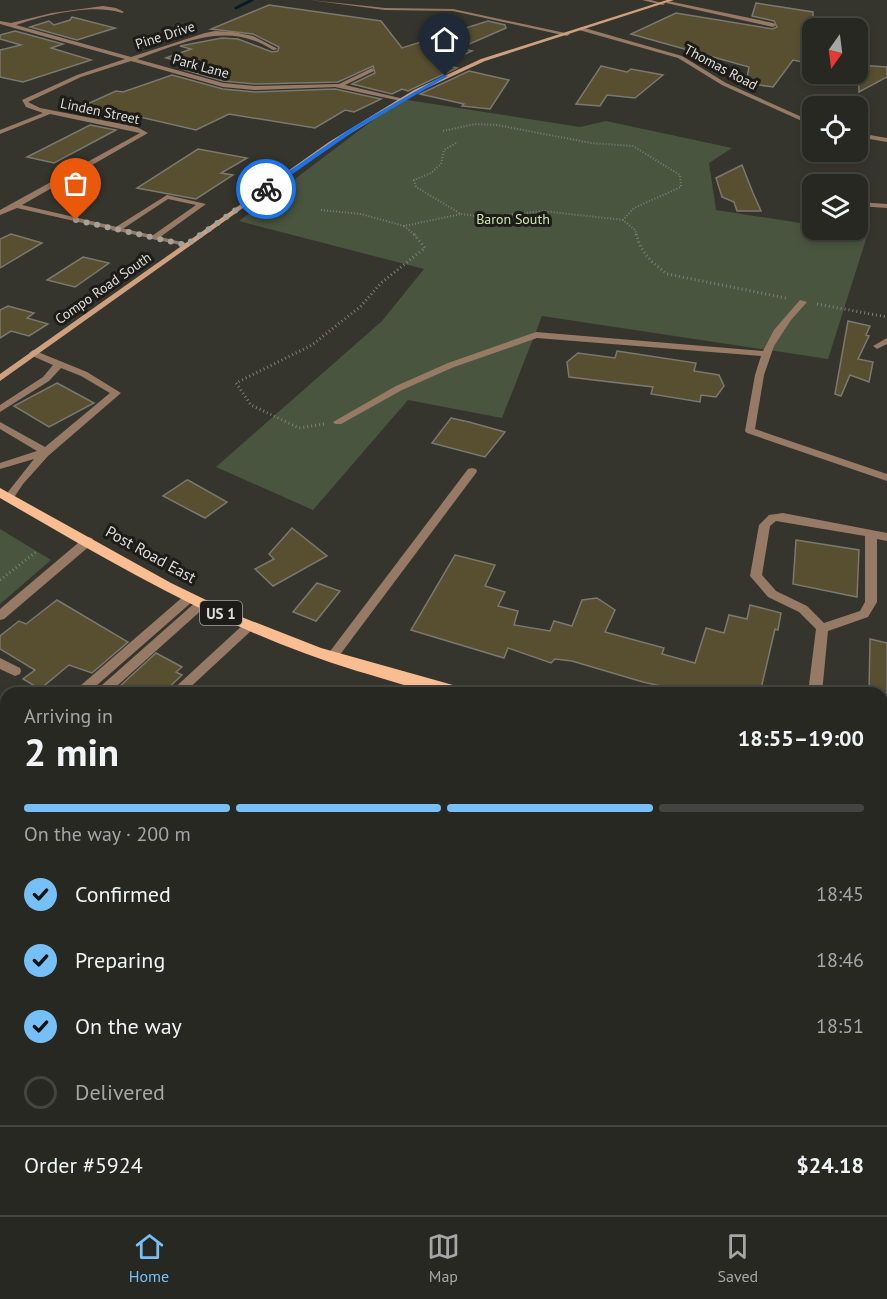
<!DOCTYPE html>
<html lang="en">
<head>
<meta charset="utf-8">
<style>
  body { margin:0; font-family:"PT Sans",sans-serif; background:#34342f; color:#f1f3f6; height:100vh; display:flex; flex-direction:column; font-size:22px; white-space:nowrap }
  * { box-sizing:border-box; margin:0 }
  p { font-size:20px; color:#a5a6a5 }
  .icon { flex:none; width:33px; height:33px; fill:none; stroke:currentColor; stroke-width:2; stroke-linecap:round; stroke-linejoin:round }
  .map { position:relative; flex:1; overflow:hidden }
  .sheet { position:absolute; left:0px; top:687px; width:888px; height:528px; display:flex; flex-direction:column; background:#282822; border-radius:18px 18px 0 0; box-shadow:0 3px 9px #0003,0 0 0 2px #444440 }
  .sheet>* { flex:none }
  .needle { width:39px; rotate:194deg }
  .fabs { position:absolute; left:802px; top:18px; display:grid; gap:12px }
  .fabs a { display:grid; place-items:center; width:66px; height:66px; border-radius:12px; background:#282822; box-shadow:0 3px 9px #0003,0 0 0 2px #444440; font-size:30px }
  .pin { position:absolute; display:grid; place-items:center; width:51px; height:51px; color:#fff; margin:-62px -26px; border-radius:50% 50% 50% 0; rotate:-45deg; box-shadow:0 0 6px #0007 }
  .pin .icon { rotate:45deg }
  .courier { position:absolute; display:grid; place-items:center; width:60px; height:60px; margin:-30px; border:4px solid #1a73e8; border-radius:50%; background:#fff; color:#222; box-shadow:0 2px 8px #0007 }
  .headline em { font-style:normal; font-weight:700 }
  .headline div { display:flex; flex-direction:column-reverse }
  .headline { display:flex; align-items:center; justify-content:space-between; height:102px; padding:0 24px }
  h1 { font-size:39px; font-weight:700; line-height:45px }
  .bar { display:grid; grid-template-columns:repeat(4,1fr); gap:9px 6px; align-content:center; height:72px; padding:0 24px }
  .bar i { height:8px; border-radius:4px; background:#444440 }
  .bar .selected { background:#77c0f7 }
  .bar p { grid-column:span 4 }
  .line { display:flex; align-items:center; gap:15px; padding:0 24px; border-top:2px solid #444440 }
  .line div { flex:1 }
  ol { padding:0 24px; list-style:none }
  li { display:flex; align-items:center; gap:18px; height:66px }
  li p { margin-inline-start:auto }
  li .icon { padding:6px; border-radius:50%; background:#77c0f7; color:#111; stroke-width:4 }
  li:last-child { color:#a5a6a5 }
  li i { width:33px; height:33px; border:3px solid #444440; border-radius:50% }
  .menu { display:flex; justify-content:space-around; align-items:center; height:84px; border-top:2px solid #444440; background:#282822; font-size:16px; color:#a5a6a5 }
  .menu a { display:grid; justify-items:center; gap:3px }
  .menu .selected { color:#77c0f7 }
  .map>svg:first-child { display:block }
  .green { fill:#4a5540 }
  .lines { fill:none; stroke-linecap:round; stroke-linejoin:round }
  .stream { stroke:#011c25; stroke-width:3 }
  .building { fill:#574f30; stroke:#7a786f; stroke-width:1.5 }
  .path-far1 { stroke:#7e7d76; stroke-width:2; stroke-dasharray:1 2; stroke-linecap:butt }
  .path { stroke:#7e7d76; stroke-width:3; stroke-dasharray:1 3; stroke-linecap:butt }
  .lane { fill:#977a65; fill-rule:evenodd }
  .street { fill:#977a65; fill-rule:evenodd }
  .secondary { fill:#cfa07e; fill-rule:evenodd }
  .primary { fill:#fabd92; fill-rule:evenodd }
  .route { fill:#1a73e8 }
  .done { stroke:#a3a29c; stroke-width:6; stroke-dasharray:0 10.8 }
  .labels { text-anchor:middle; dominant-baseline:central; stroke-width:6; stroke-linejoin:round; paint-order:stroke }
  .far-street-label { font-size:14px; fill:#dddcd7; stroke:#1d1c19 }
  .far-park-label { font-size:14px; fill:#cae5af; stroke:#1d1c19 }
  .shield { fill:#1d1c19; stroke:#a3a29e; stroke-width:1.5 }
  .shield-label { font-size:15px; font-weight:bold; fill:#dddcd7 }
  .street-label { font-size:16px; fill:#dddcd7; stroke:#1d1c19 }
</style>
</head>
<body>
<div class="map">
<svg width="887" height="1215" viewBox="0 0 887 1215">
  <rect width="100%" height="100%" fill="#36352d"/>
  <!-- green -->
  <g class="green">
    <path d="M401,99l179,28 26,-6 126,27 -23,15 7,47 97,15v5l55,3 -40,126 -286,-43 -40,102 -94,-18 -95,110 -97,-43 166,-146 42,-52 -185,-48z"/>
    <path d="M0,529l51,31 -51,44z"/>
  </g>
  <g class="lines">
    <!-- stream -->
    <path class="stream" d="M236,8l16,-8"/>
  </g>
  <!-- building -->
  <g class="building">
    <path d="M756,3l57,9v52l-20,-4 -20,27 -27,-4 3,-16 -118,-33 45,-21 97,16 4,-2 -3,-6 -22,-5z"/>
    <path d="M269,5l112,16 21,27 86,-27 17,4 1,3 -46,20 12,3 -29,13 14,4 -49,23 -6,-2 -10,5 -40,-10 23,-11 -2,-7 -35,16 -83,2 -32,-3 -38,-11 11,-4 -30,-8 25,-9 -11,-3 42,-8 16,1 34,13 6,-1 1,-4 -26,-13 -42,-5z"/>
    <path d="M72,17l43,11 -38,12 -47,-13 19,-6 5,4 16,-5z"/>
    <path d="M15,31l48,13 -12,4 40,12 -68,22 -23,-5v-27l21,-5 -21,-6v-4z"/>
    <path d="M858,65l29,2v10l-28,15z"/>
    <path d="M601,66l26,6 4,-3 32,6 -28,23 -28,-3 -7,11 -24,-2z"/>
    <path d="M469,71l40,9 -19,29 -28,-3 2,-2 -44,-10z"/>
    <path d="M172,75l51,14 32,3 80,-3 46,10 -27,13 -9,-2 -30,18 -86,-14 -33,16 -56,-13 -11,6 -26,-5 11,-6 -29,-7 31,-14 7,1z"/>
    <path d="M90,125l26,5 -62,33 -27,-6z"/>
    <path d="M198,149l49,9 -26,15 12,2 -37,24 -59,-11z"/>
    <path d="M742,165l11,28 8,18h-24l-3,-9 -12,-5 -6,-19z"/>
    <path d="M11,234l31,9 -42,25v-29z"/>
    <path d="M83,257l26,6 -34,24 -28,-7z"/>
    <path d="M8,306l26,7 -7,5 21,6 -19,12 -18,-5 -11,7v-28z"/>
    <path d="M848,321l22,5 -4,9 3,1 -11,23 15,3 -4,20 -19,-7 -9,21 -6,-2z"/>
    <path d="M617,351l79,12 -2,8 25,4 5,11 -8,11 -15,-2 -1,7 -49,-8 2,-7 -84,-10 -2,-15 11,-9 37,5z"/>
    <path d="M57,383l37,20 -45,24 -35,-21z"/>
    <path d="M451,418l18,4 36,10 -20,25 -53,-14z"/>
    <path d="M187,480h1l39,22 -22,16 -42,-22z"/>
    <path d="M292,528l35,28 -54,30 -18,-17 19,-10 -5,-5z"/>
    <path d="M796,540l63,10 -2,47 -64,-13z"/>
    <path d="M455,555l40,10 -10,21 20,6 -7,14 20,5 -4,14 36,6 4,-10 18,5 10,-26 15,-2 18,12 -10,22 59,16 -2,6 33,9 11,-35 18,5 5,-18 18,4 3,-14 31,8 -3,17 -3,-1 -15,64h-68l-49,-11 -71,-21 -17,-2 -4,4 -43,-15 -4,10 -93,-28z"/>
    <path d="M317,583l23,8 -24,30 -23,-9z"/>
    <path d="M57,600l71,42 -36,31 -23,-8 -29,24 -17,-10 12,-9 -35,-21v-13l19,-15 7,3z"/>
    <path d="M870,639l17,4v50h-18z"/>
    <path d="M156,653l26,14 -6,5 6,3 -19,18h-32l-12,-6z"/>
  </g>
  <g class="lines">
    <!-- path-far1 -->
    <g class="path-far1">
      <path d="M443,131l32,-7 22,1 94,18 42,3 47,29 1,12 -47,21 -11,12"/>
      <path d="M456,143l-12,7 -3,14 -10,9 -17,7 2,7 45,27 23,3 59,-6 80,9 12,10 2,6"/>
      <path d="M321,210l40,4 43,12 57,-12"/>
      <path d="M404,226l12,10"/>
    </g>
    <!-- path -->
    <g class="path">
      <path d="M636,234l5,14 10,13 16,13 119,24"/>
      <path d="M817,304l70,13"/>
      <path d="M324,424l-25,4 -48,-23 -15,-22 76,-38 49,-39 20,-23 44,-35 -11,-14"/>
      <path d="M0,580l36,-28"/>
    </g>
    <!-- lane -->
    <g class="lane">
      <path d="M167,195l39,9 -50,36 -7,-2 47,-33 -28,-6 -50,33 -7,-2z"/>
      <path d="M800,300l7,2 -16,18 -17,26 -10,29 -9,54 132,45v7l-140,-48 -2,-2 10,-56 6,-19 -224,-18 -83,29 -52,23 -61,34h-6l-2,-2 63,-36 52,-23 88,-31 227,19 11,-21z"/>
      <path d="M887,338v6l-10,5 -4,-3z"/>
      <path d="M33,350l54,22 34,21 -73,63 -25,28 -10,15 -4,1 -5,-3 30,-38 -34,10v-6l37,-12 -37,-22v-7l45,25 65,-54 -29,-17 -20,-8 -12,13 -49,31v-7l43,-28 10,-12 -23,-10 -1,-2z"/>
      <path d="M472,468l4,1 1,2 -1,2 -140,187h-8l-2,-3 2,-3 140,-185z"/>
      <path d="M783,513l104,20v8l-10,-2v63l-9,15 -40,14 -6,62h-14l8,-64 -17,-17 -31,-15 -18,-21 9,-51 10,-10zM776,521l89,15v66l-5,9 -36,12 -17,-17 -31,-15 -14,-16 8,-49z"/>
      <path d="M189,594l6,4 -2,3 -105,92h-16l113,-98z"/>
      <path d="M201,600l6,4 -2,3 -96,86h-16l104,-92z"/>
      <path d="M249,622l6,4 -2,3 -69,64h-15l76,-70z"/>
      <path d="M0,658l20,10 1,3 -1,3 -5,2 -15,-7z"/>
      <path d="M882,768l5,2v13l-5,-2z"/>
      <path d="M150,1209h23l-3,6h-23z"/>
    </g>
    <!-- street -->
    <g class="street">
      <path d="M310,0l75,8 68,1 117,25 -3,2 -114,-25 -68,-1z"/>
      <path d="M642,0h9l14,4 -2,1z"/>
      <path d="M668,1l105,22 3,2 -3,2 -107,-24z"/>
      <path d="M103,6l13,2 8,4 -2,1c-29,-10 -77,2 -106,12l115,32 74,-24 10,-2 18,1 20,4 25,13 -5,1c-46,-30 -90,-7 -136,9l86,24 32,3 84,-2 33,-16 2,3 -29,14 59,14 -3,2 -66,-14 -80,3 -32,-3 -92,-26 -50,16 -53,25 12,6 97,19 11,6 -126,72 164,38h3v4l-172,-39 -17,7v-5l140,-77 -90,-19 -50,20v-4l43,-17 -17,-6 -4,-7 55,-25 48,-16 -125,-35v-3l11,2 41,-10z"/>
      <path d="M581,27l101,29 44,27 87,39v4l-91,-41 -44,-27 -99,-28z"/>
      <path d="M858,133l29,5v4l-29,-5z"/>
      <path d="M858,202l29,2v4l-29,-2z"/>
      <path d="M88,537l4,1 2,3 -2,3 -88,75 -4,1v-11l84,-71z"/>
    </g>
    <!-- secondary -->
    <path class="secondary" d="M667,0h7l-189,61 -67,31 -85,52 -333,237v-7l329,-232 85,-52 67,-31z"/>
    <!-- primary -->
    <g class="primary">
      <path d="M0,488l171,95 68,33 82,32 139,39 6,2 2,4c-10,0 -22,1 -32,0 -26,-5 -53,-15 -79,-22 -129,-39 -241,-106 -357,-173z"/>
      <path d="M882,816l5,2v16l-5,-2z"/>
    </g>
  </g>
  <!-- route -->
  <path class="route" d="M444,75l4,1 -91,53 -89,62 -5,-2 90,-62z"/>
  <g class="lines">
    <!-- done -->
    <path class="done" d="M76,220l110,25 80,-56"/>
  </g>
  <g class="labels">
    <!-- far-street labels -->
    <g class="far-street-label">
      <text transform="translate(165 35) rotate(-18)">Pine Drive</text>
      <text transform="translate(201 66) rotate(15)">Park Lane</text>
      <text transform="translate(721 67) rotate(28)">Thomas Road</text>
      <text transform="translate(100 111) rotate(12)">Linden Street</text>
      <text transform="translate(103 288) rotate(-35)">Compo Road South</text>
    </g>
    <!-- far-park labels -->
    <g class="far-park-label">
      <text x="513" y="219">Baron South</text>
    </g>
    <!-- shield labels -->
    <rect class="shield" x="200" y="601" width="42" height="24" rx="4.5"/>
    <g class="shield-label">
      <text x="221" y="613">US 1</text>
    </g>
    <!-- street labels -->
    <g class="street-label">
      <text transform="translate(151 554) rotate(29)">Post Road East</text>
    </g>
  </g>
</svg>
<div class="fabs">
<a><svg class="needle" viewBox="-14 -14 28 28"><path d="M0-13l5 13h-10z" fill="#e53935"/><path d="M0 13l5-13h-10z" fill="#a5a6a5"/></svg></a>
<a><svg class="icon" aria-label="locate" viewBox="0 0 24 24"><circle cx="12" cy="12" r="6"/><path d="M12 2v4M12 18v4M2 12h4M18 12h4"/></svg></a>
<a><svg class="icon" aria-label="layers" viewBox="0 0 24 24"><path d="M12 4l9 5-9 5-9-5zM3 14l9 5 9-5"/></svg></a>
</div>
<div class="pin" style="left:76px;top:220px;background:#ea580c"><svg class="icon" aria-label="bag" viewBox="0 0 24 24"><path d="M5 8h14l-1 12H6zM9 8a3 3 0 0 1 6 0"/></svg></div>
<div class="pin" style="left:445px;top:76px;background:#1f2937"><svg class="icon" aria-label="home" viewBox="0 0 24 24"><path d="M3 11l9-7 9 7M6 9v11h12V9"/></svg></div>
<div class="courier" style="left:266px;top:189px"><svg class="icon" aria-label="bike" viewBox="0 0 24 24"><circle cx="6" cy="16" r="4"/><circle cx="18" cy="16" r="4"/><path d="M6 16l4-8h5l3 8M10 8l3 8H6M13 5h3"/></svg></div>
<section class="sheet">
<div class="headline"><div><h1>2 min</h1><p>Arriving in</p></div><em>18:55–19:00</em></div>
<div class="bar"><i class="selected"></i><i class="selected"></i><i class="selected"></i><i></i><p>On the way · 200 m</p></div>
<ol>
<li><svg class="icon" aria-label="check" viewBox="0 0 24 24"><path d="M5 12l5 5 9-10"/></svg>Confirmed<p>18:45</p></li>
<li><svg class="icon" aria-label="check" viewBox="0 0 24 24"><path d="M5 12l5 5 9-10"/></svg>Preparing<p>18:46</p></li>
<li><svg class="icon" aria-label="check" viewBox="0 0 24 24"><path d="M5 12l5 5 9-10"/></svg>On the way<p>18:51</p></li>
<li><i></i>Delivered</li>
</ol>
<div class="line" style="height:78px"><div>Order #5924</div><b>$24.18</b></div>
</section>
</div>
<nav class="menu">
<a class="selected"><svg class="icon" aria-label="home" viewBox="0 0 24 24"><path d="M3 11l9-7 9 7M6 9v11h12V9"/></svg>Home</a>
<a><svg class="icon" aria-label="map" viewBox="0 0 24 24"><path d="M3 6l6-2 6 2 6-2v14l-6 2-6-2-6 2zM9 4v14M15 6v14"/></svg>Map</a>
<a><svg class="icon" aria-label="saved" viewBox="0 0 24 24"><path d="M7 4h10v16l-5-4-5 4z"/></svg>Saved</a>
</nav>
</body>
</html>
